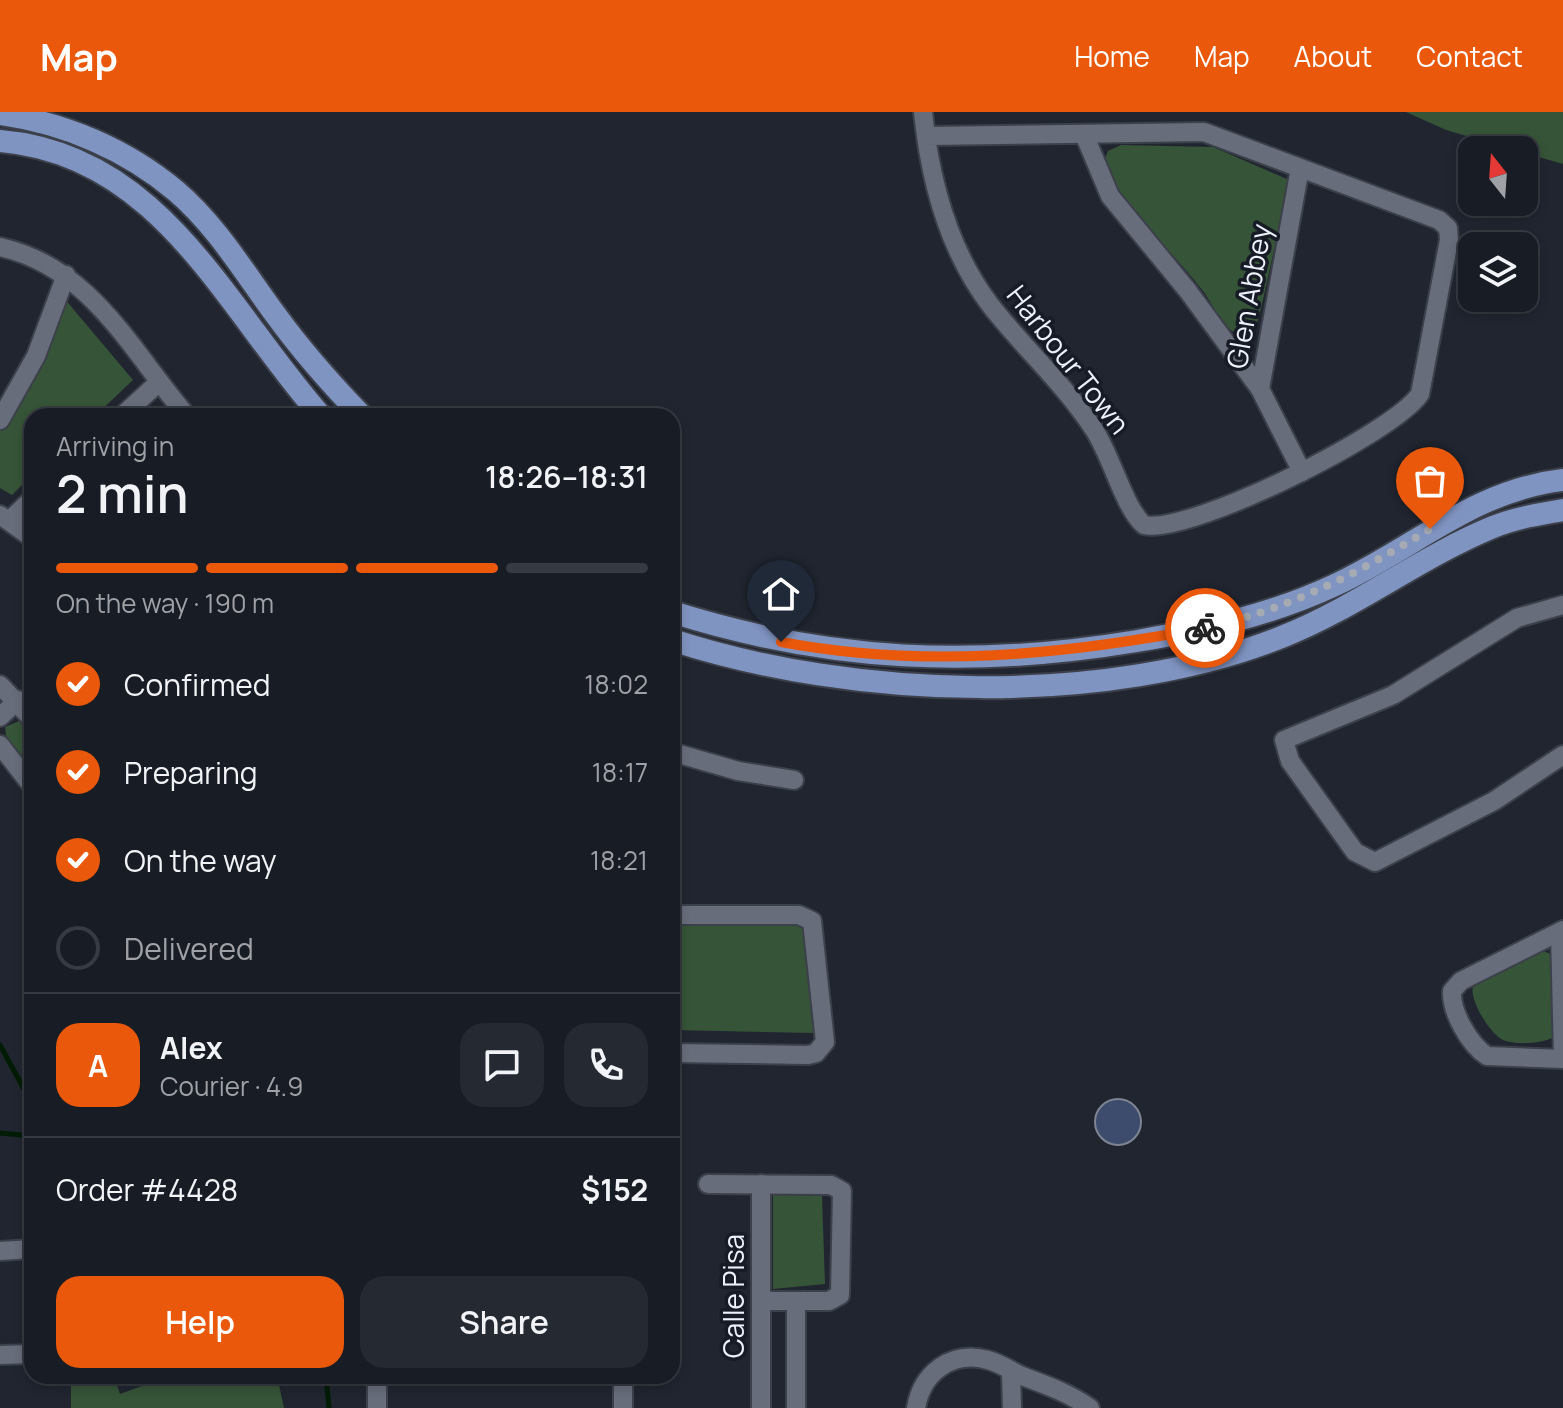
<!DOCTYPE html>
<html lang="en">
<head>
<meta charset="utf-8">
<style>
  body { margin:0; font-family:Manrope,sans-serif; background:#252931; color:#f1f3f6; height:100vh; display:flex; flex-direction:column; font-size:30px; white-space:nowrap }
  * { box-sizing:border-box; margin:0 }
  p { font-size:26px; color:#9fa1a6 }
  .icon { flex:none; width:44px; height:44px; fill:none; stroke:currentColor; stroke-width:2; stroke-linecap:round; stroke-linejoin:round }
  .map { position:relative; flex:1; overflow:hidden }
  .sheet { position:absolute; left:24px; top:296px; width:656px; height:976px; display:flex; flex-direction:column; background:#181c24; border-radius:24px; box-shadow:0 4px 12px #0003,0 0 0 2px #363a41 }
  .sheet>* { flex:none }
  .needle { width:52px; rotate:343deg }
  .buttons { position:absolute; left:1458px; top:24px; display:grid; gap:16px }
  .buttons a { display:grid; place-items:center; width:80px; height:80px; border-radius:16px; background:#181c24; box-shadow:0 4px 12px #0003,0 0 0 2px #363a41; font-size:40px }
  .pin { position:absolute; display:grid; place-items:center; width:68px; height:68px; color:#fff; margin:-82px -34px; border-radius:50% 50% 50% 0; rotate:-45deg; box-shadow:0 0 8px #0007 }
  .pin .icon { rotate:45deg }
  .courier { position:absolute; display:grid; place-items:center; width:80px; height:80px; margin:-40px; border:6px solid #ea580c; border-radius:50%; background:#fff; color:#222; box-shadow:0 2px 10px #0007 }
  .overview em { font-style:normal; font-weight:600 }
  .overview div { display:flex; flex-direction:column-reverse }
  .overview { display:flex; align-items:center; justify-content:space-between; height:136px; padding:0 32px }
  h1 { font-size:52px; font-weight:600; line-height:60px }
  .bar { display:grid; grid-template-columns:repeat(4,1fr); gap:12px 8px; align-content:center; height:96px; padding:0 32px }
  .bar i { height:10px; border-radius:6px; background:#363a41 }
  .bar .active { background:#ea580c }
  .bar p { grid-column:span 4 }
  .line { display:flex; align-items:center; gap:20px; padding:0 32px; border-top:2px solid #363a41 }
  .line div { flex:1 }
  .round { display:grid; place-items:center; flex:none; width:84px; height:84px; border-radius:24px; background:#252931 }
  ol { padding:0 32px; list-style:none }
  li { display:flex; align-items:center; gap:24px; height:88px }
  li p { margin-inline-start:auto }
  li .icon { padding:8px; border-radius:50%; background:#ea580c; color:#fff; stroke-width:4 }
  li:last-child { color:#9fa1a6 }
  li i { width:44px; height:44px; border:4px solid #363a41; border-radius:50% }
  .action { display:flex; gap:16px; margin-top:auto; padding:16px 32px }
  .action a { flex:1; height:92px; border-radius:24px; background:#ea580c; color:#fff; font-size:32px; font-weight:600; line-height:92px; text-align:center }
  .action a+a { background:#252931; color:#f1f3f6 }
  header { display:flex; align-items:center; gap:48px; box-sizing:border-box; height:112px; padding:0 40px; background:#ea580c; color:#fff }
  header strong { font-size:38px }
  nav { display:flex; gap:44px; margin-inline-start:auto; font-size:28px }
  .map>svg:first-child { display:block }
  .green { fill:#365438 }
  .lines { fill:none; stroke-linecap:round; stroke-linejoin:round }
  .stream { stroke:#011c04; stroke-width:5 }
  .building { fill:#3d4b6c; stroke:#7e8492; stroke-width:2 }
  .minor-casing { stroke:#3c404a; stroke-width:22 }
  .major-casing { stroke:#3c404a; stroke-width:26 }
  .minor { stroke:#676d7b; stroke-width:18 }
  .major { stroke:#8094c2; stroke-width:22 }
  .done { stroke:#a5aab3; stroke-width:8; stroke-dasharray:0 14.4 }
  .route { stroke:#ea580c; stroke-width:10 }
  .labels { text-anchor:middle; dominant-baseline:central; stroke-width:7; stroke-linejoin:round; paint-order:stroke }
  .street-label { font-size:28px; fill:#edf1f9; stroke:#171b26 }
</style>
</head>
<body>
<header>
<strong>Map</strong>
<nav><a>Home</a><a>Map</a><a>About</a><a>Contact</a></nav>
</header>
<div class="map">
<svg width="1563" height="1296" viewBox="0 0 1563 1296">
  <rect width="100%" height="100%" fill="#202530"/>
  <!-- green -->
  <g class="green">
    <path d="M1406,0h157v52l-117,-34z"/>
    <path d="M1121,33l92,2 74,32 3,10c-10,22 -30,136 -36,142 -6,5 -16,5 -22,0 -12,-9 -20,-28 -29,-40 -33,-43 -78,-79 -99,-130l4,-10z"/>
    <path d="M64,186l69,82 -38,36h-63v59l-20,20 -12,-7v-59l40,-61z"/>
    <path d="M19,609l13,16v34l-26,-35 -1,-9z"/>
    <path d="M672,803l132,1 11,117 -143,-3z"/>
    <path d="M1540,837l12,6 1,82c-10,7 -38,8 -50,3 -13,-6 -34,-40 -30,-54z"/>
    <path d="M773,1083l49,1 3,88 -52,5z"/>
    <path d="M71,1264h43l6,18 49,-18h108l7,32h-213z"/>
  </g>
  <g class="lines">
    <!-- stream -->
    <g class="stream">
      <path d="M0,933l32,59"/>
      <path d="M0,1021l32,3"/>
      <path d="M326,1264l3,32"/>
    </g>
  </g>
  <!-- building -->
  <circle class="building" cx="1118" cy="1010" r="23"/>
  <g class="lines">
    <defs>
      <g id="minor">
        <path d="M923,0c7,69 25,138 68,194 33,42 73,78 102,122 18,26 31,80 51,97 46,10 250,-92 276,-131l29,-154 -1,-12 -9,-8 -235,-88 -278,4"/>
        <path d="M1084,22l26,62 78,95 72,98 42,83"/>
        <path d="M0,135c91,20 131,104 187,169"/>
        <path d="M1260,277l40,-221"/>
        <path d="M122,304l36,-33"/>
        <path d="M0,308l36,-64 30,-81"/>
        <path d="M0,403l32,23"/>
        <path d="M9,409l23,-22"/>
        <path d="M1563,493l-46,13 -124,77 -109,45 6,21 65,91 20,10 119,-61 69,-46"/>
        <path d="M0,573l32,34"/>
        <path d="M0,605l18,-17"/>
        <path d="M0,633l32,41"/>
        <path d="M672,640l66,19 56,9"/>
        <path d="M672,803h127l13,6 13,121 -9,11 -8,2 -136,-2"/>
        <path d="M1563,818l-102,51 -9,10c-1,21 17,53 35,65l76,3"/>
        <path d="M1560,820l3,127"/>
        <path d="M708,1072l123,1 11,6 -2,104 -11,6h-68"/>
        <path d="M0,1139l32,-2"/>
        <path d="M0,1243l32,-1"/>
        <path d="M1011,1259l1,37"/>
        <path d="M623,1264v32"/>
        <path d="M377,1296v-32"/>
        <path d="M761,1296v-224"/>
        <path d="M796,1296v-107"/>
        <path d="M916,1296c6,-35 35,-58 72,-48 12,3 23,11 34,16 24,9 47,17 68,32"/>
      </g>
      <g id="major">
        <path d="M0,2c64,9 126,35 176,77 40,34 68,81 99,123 26,36 56,70 87,102"/>
        <path d="M0,29c161,13 227,169 321,275"/>
        <path d="M672,500c158,50 303,56 465,29 69,-12 134,-26 198,-56 78,-36 139,-95 228,-105"/>
        <path d="M672,528c181,59 433,68 612,-4 73,-29 136,-79 209,-109 22,-9 46,-13 70,-17"/>
      </g>
    </defs>
    <!-- minor casing -->
    <use href="#minor" class="minor-casing"/>
    <!-- major casing -->
    <use href="#major" class="major-casing"/>
    <!-- minor -->
    <use href="#minor" class="minor"/>
    <!-- major -->
    <use href="#major" class="major"/>
  </g>
  <g class="lines">
    <!-- done -->
    <path class="done" d="M1205,516c84,-19 152,-54 225,-99"/>
    <!-- route -->
    <path class="route" d="M781,530c144,27 281,13 424,-14"/>
  </g>
  <g class="labels">
    <!-- street labels -->
    <g class="street-label">
      <text transform="translate(1248 184) rotate(-80)">Glen Abbey</text>
      <text transform="translate(1069 247) rotate(52)">Harbour Town</text>
      <text transform="translate(733 1184) rotate(-90)">Calle Pisa</text>
    </g>
  </g>
</svg>
<div class="buttons">
<a><svg class="needle" viewBox="-14 -14 28 28"><path d="M0-13l5 13h-10z" fill="#e53935"/><path d="M0 13l5-13h-10z" fill="#9fa1a6"/></svg></a>
<a><svg class="icon" aria-label="layers" viewBox="0 0 24 24"><path d="M12 4l9 5-9 5-9-5zM3 14l9 5 9-5"/></svg></a>
</div>
<div class="pin" style="left:1430px;top:417px;background:#ea580c"><svg class="icon" aria-label="bag" viewBox="0 0 24 24"><path d="M5 8h14l-1 12H6zM9 8a3 3 0 0 1 6 0"/></svg></div>
<div class="pin" style="left:781px;top:530px;background:#1f2937"><svg class="icon" aria-label="home" viewBox="0 0 24 24"><path d="M3 11l9-7 9 7M6 9v11h12V9"/></svg></div>
<div class="courier" style="left:1205px;top:516px"><svg class="icon" aria-label="bike" viewBox="0 0 24 24"><circle cx="6" cy="16" r="4"/><circle cx="18" cy="16" r="4"/><path d="M6 16l4-8h5l3 8M10 8l3 8H6M13 5h3"/></svg></div>
<section class="sheet">
<div class="overview"><div><h1>2 min</h1><p>Arriving in</p></div><em>18:26–18:31</em></div>
<div class="bar"><i class="active"></i><i class="active"></i><i class="active"></i><i></i><p>On the way · 190 m</p></div>
<ol>
<li><svg class="icon" aria-label="check" viewBox="0 0 24 24"><path d="M5 12l5 5 9-10"/></svg>Confirmed<p>18:02</p></li>
<li><svg class="icon" aria-label="check" viewBox="0 0 24 24"><path d="M5 12l5 5 9-10"/></svg>Preparing<p>18:17</p></li>
<li><svg class="icon" aria-label="check" viewBox="0 0 24 24"><path d="M5 12l5 5 9-10"/></svg>On the way<p>18:21</p></li>
<li><i></i>Delivered</li>
</ol>
<div class="line" style="height:144px"><b class="round" style="background:#ea580c;color:#fff">A</b><div><b>Alex</b><p>Courier · 4.9</p></div><a class="round"><svg class="icon" aria-label="chat" viewBox="0 0 24 24"><path d="M4 5h16v11H9l-5 4z"/></svg></a><a class="round"><svg class="icon" aria-label="phone" viewBox="0 0 24 24"><path d="M5 4h4l2 5-3 2q2 4 5 5l2-3 5 2v4C11 20 4 13 5 4z"/></svg></a></div>
<div class="line" style="height:104px"><div>Order #4428</div><b>$152</b></div>
<div class="action"><a>Help</a><a>Share</a></div>
</section>
</div>
</body>
</html>
